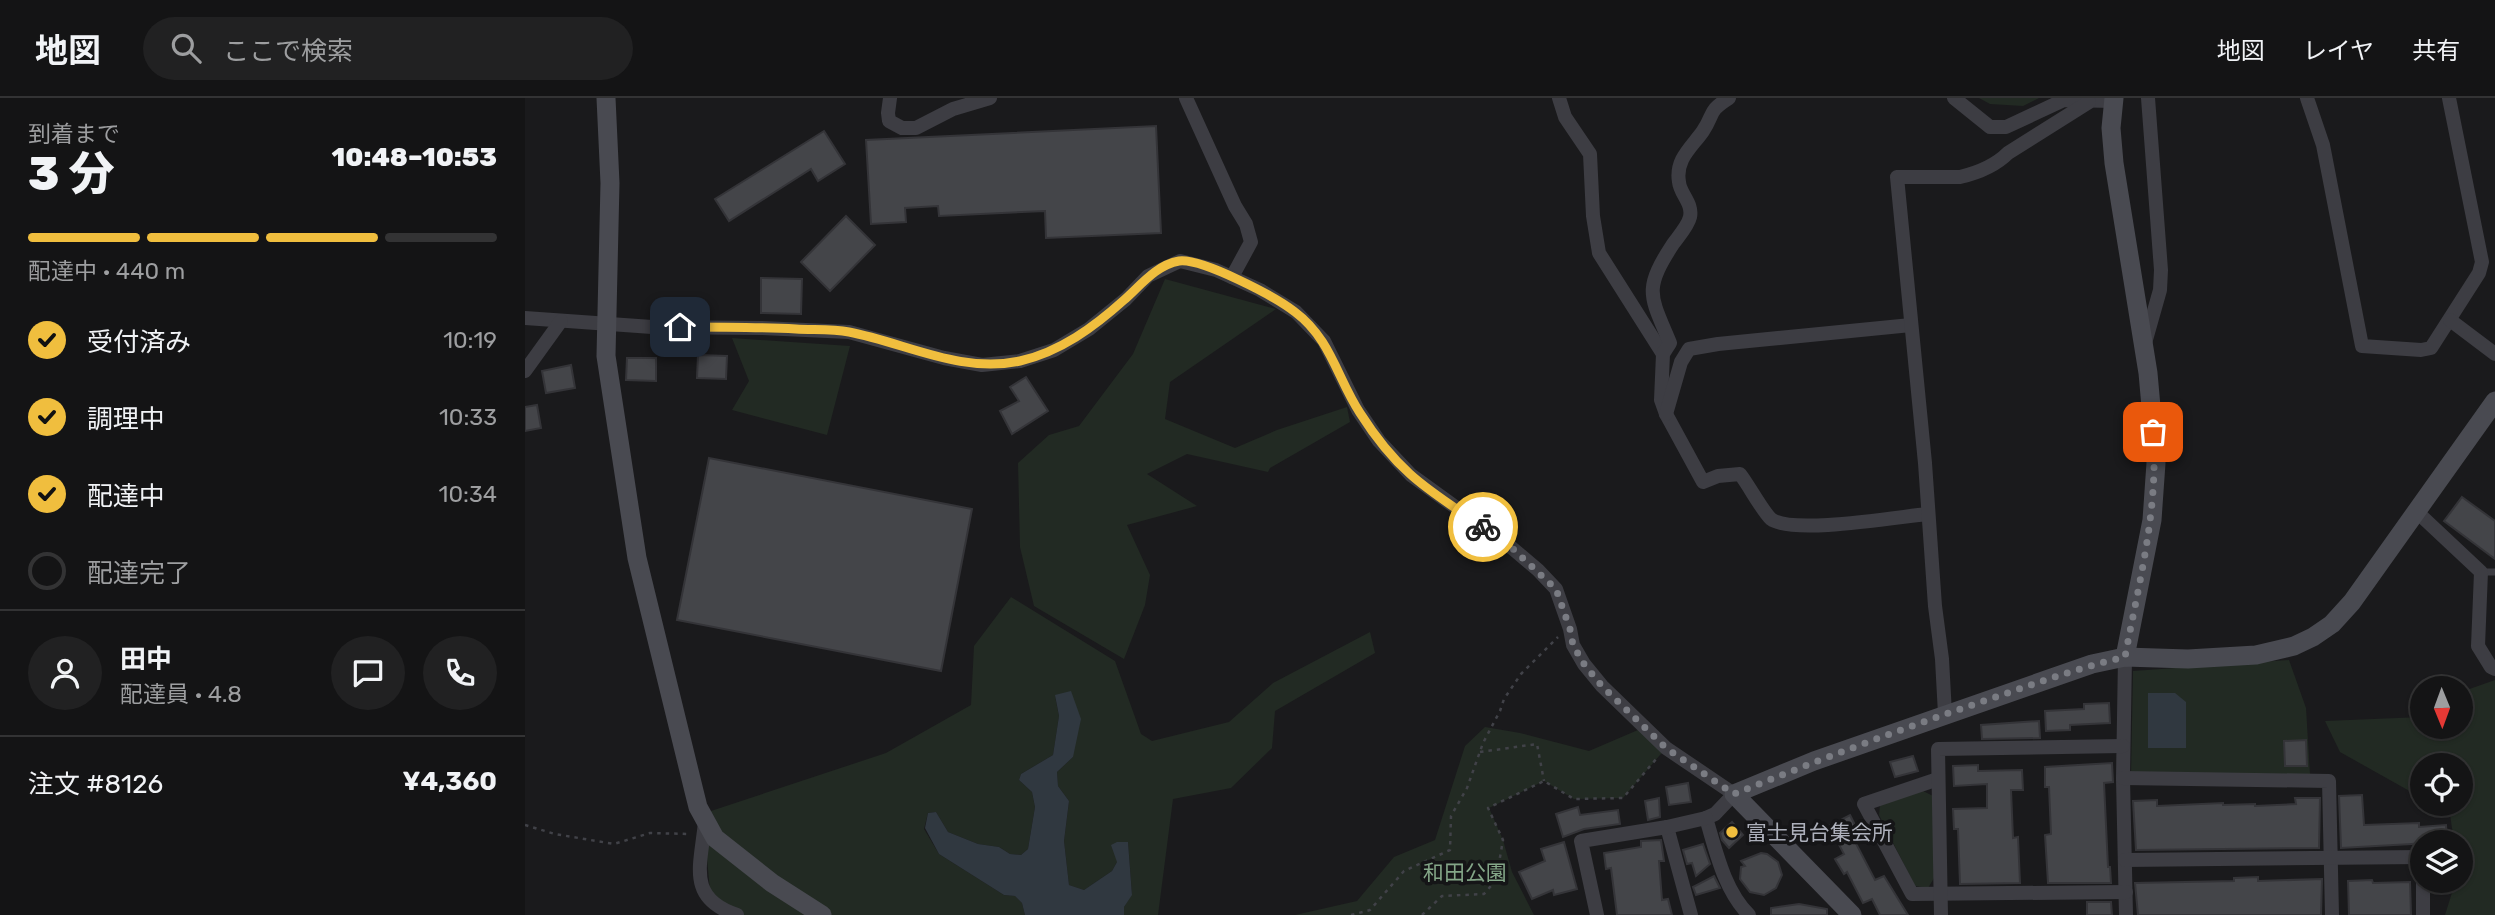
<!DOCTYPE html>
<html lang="ja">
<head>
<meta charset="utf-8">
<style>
  body { margin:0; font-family:Rubik,"Noto Sans JP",sans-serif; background:#212122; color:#f1f3f6; height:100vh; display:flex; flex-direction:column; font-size:26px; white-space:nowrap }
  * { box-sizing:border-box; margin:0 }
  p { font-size:23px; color:#9d9ea0 }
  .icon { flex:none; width:38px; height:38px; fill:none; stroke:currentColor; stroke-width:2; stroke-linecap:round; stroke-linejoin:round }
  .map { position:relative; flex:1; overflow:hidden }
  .side { display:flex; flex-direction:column; background:#141415; width:525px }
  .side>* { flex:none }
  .needle { width:46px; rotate:179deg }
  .controls { position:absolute; left:1885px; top:578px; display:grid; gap:14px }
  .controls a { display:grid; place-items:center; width:63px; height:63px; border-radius:50%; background:#141415; box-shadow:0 2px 5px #0004,0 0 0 2px #333334; font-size:35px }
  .pin { position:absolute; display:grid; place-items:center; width:60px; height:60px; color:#fff; margin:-30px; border-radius:14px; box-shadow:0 4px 10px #0006 }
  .courier { position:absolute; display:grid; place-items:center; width:70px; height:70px; margin:-35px; border:5px solid #f0be3e; border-radius:50%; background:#fff; color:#222; box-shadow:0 2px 9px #0007 }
  .headline em { font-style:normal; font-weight:800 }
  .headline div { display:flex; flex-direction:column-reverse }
  .headline { display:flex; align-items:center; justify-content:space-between; height:119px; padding:0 28px }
  h1 { font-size:46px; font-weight:800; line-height:52px }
  .bar { display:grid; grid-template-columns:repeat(4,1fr); gap:10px 7px; align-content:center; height:84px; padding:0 28px }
  .bar i { height:9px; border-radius:5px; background:#333334 }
  .bar .on { background:#f0be3e }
  .bar p { grid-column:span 4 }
  .line { display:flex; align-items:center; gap:18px; padding:0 28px; border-top:2px solid #333334 }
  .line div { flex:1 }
  .round { display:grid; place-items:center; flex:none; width:74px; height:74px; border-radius:37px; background:#212122 }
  ol { padding:0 28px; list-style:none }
  li { display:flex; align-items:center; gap:21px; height:77px }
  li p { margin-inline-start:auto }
  li .icon { padding:7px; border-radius:50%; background:#f0be3e; color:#111; stroke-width:4 }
  li:last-child { color:#9d9ea0 }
  li i { width:38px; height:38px; border:4px solid #333334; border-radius:50% }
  header { display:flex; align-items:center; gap:42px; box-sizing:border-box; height:98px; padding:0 35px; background:#141415; border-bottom:2px solid #333334 }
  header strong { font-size:33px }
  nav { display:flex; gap:38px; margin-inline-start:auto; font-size:24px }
  .search { width:490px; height:63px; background:#212122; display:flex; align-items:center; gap:18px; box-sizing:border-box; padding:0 24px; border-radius:38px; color:#9d9ea0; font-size:26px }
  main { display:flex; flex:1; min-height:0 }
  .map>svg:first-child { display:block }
  .green { fill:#222a23 }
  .water { fill:#303840 }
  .building { fill:#444549; stroke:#343438; stroke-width:2 }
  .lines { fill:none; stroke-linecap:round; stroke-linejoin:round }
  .path { stroke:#414248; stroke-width:2.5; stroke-dasharray:3.5 5; stroke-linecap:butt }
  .lane { stroke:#3d3d43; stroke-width:7 }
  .street { stroke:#3d3d43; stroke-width:14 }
  .secondary { stroke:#494a51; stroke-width:19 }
  .done { stroke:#7a7c83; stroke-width:7; stroke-dasharray:0 12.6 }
  .route { stroke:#f0be3e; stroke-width:9 }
  .poi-dot { fill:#f0be3e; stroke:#151517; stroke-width:2.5 }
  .labels { text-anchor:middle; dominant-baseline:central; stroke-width:7; stroke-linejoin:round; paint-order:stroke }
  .poi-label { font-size:21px; fill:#adb0bb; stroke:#151517; text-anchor:start }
  .park-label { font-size:21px; fill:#84a688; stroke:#151517 }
</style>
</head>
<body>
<header>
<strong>地図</strong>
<div class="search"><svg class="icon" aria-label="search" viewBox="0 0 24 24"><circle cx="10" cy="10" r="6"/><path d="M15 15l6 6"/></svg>ここで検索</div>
<nav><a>地図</a><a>レイヤ</a><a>共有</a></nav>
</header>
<main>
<section class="side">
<div class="headline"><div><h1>3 分</h1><p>到着まで</p></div><em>10:48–10:53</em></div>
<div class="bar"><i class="on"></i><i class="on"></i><i class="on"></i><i></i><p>配達中 · 440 m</p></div>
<ol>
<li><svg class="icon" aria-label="check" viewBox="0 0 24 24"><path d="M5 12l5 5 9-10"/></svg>受付済み<p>10:19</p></li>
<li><svg class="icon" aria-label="check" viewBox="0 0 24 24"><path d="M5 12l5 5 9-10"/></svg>調理中<p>10:33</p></li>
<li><svg class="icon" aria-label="check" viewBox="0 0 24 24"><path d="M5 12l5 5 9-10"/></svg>配達中<p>10:34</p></li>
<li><i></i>配達完了</li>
</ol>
<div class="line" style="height:126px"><a class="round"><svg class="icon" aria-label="person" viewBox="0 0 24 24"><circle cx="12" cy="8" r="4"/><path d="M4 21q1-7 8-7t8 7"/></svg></a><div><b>田中</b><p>配達員 · 4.8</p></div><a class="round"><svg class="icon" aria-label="chat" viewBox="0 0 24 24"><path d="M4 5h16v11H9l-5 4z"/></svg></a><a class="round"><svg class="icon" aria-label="phone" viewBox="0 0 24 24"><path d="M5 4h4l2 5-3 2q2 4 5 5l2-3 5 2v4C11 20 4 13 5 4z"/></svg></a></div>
<div class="line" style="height:91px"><div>注文 #8126</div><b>¥4,360</b></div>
</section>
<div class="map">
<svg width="1970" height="817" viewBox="0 0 1970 817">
  <rect width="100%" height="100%" fill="#1a1a1c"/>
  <!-- green -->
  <g class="green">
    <path d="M1454,0h60l-16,8 -33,-2z"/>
    <path d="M640,181l111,30 -106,73 -5,37 70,29 42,-18 70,-23 3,15 -80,46 -2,4 -81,-18 -40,20 50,32 -70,19 23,50 -5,30 -21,54 -90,-53 -14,-59 -2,-84 31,-28 30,-9 54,-72z"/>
    <path d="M207,240l118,8 -23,89 -95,-25 17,-29z"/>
    <path d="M486,499l104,64 26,73 11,7 77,-19 44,-39 97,-51 5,21 -100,58 -3,37 -41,40 -58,11 -15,116h-34v-8l8,-13 -4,-52 -16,29 -28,19 -15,-5 -5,-44 5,-40 -11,-15 -1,-14 16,-15 -18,-61 4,20 -6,39 -32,19 -2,6 13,12 3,15 -7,42 -7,6 -11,-1 -11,-7 -21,-3 -30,-12 -12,-20 -8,1 -4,16 15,25 65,41 11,1 7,7 3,12h-292l-23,-24 -4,-44 5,-36 175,-58 85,-48 3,-59z"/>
    <path d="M1764,562l17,48 4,66h-179l2,-103z"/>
    <path d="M1970,582v235h-50l11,-35h5v-38h-7l-4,-28 -19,-11h30v-38h-39v33l-82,-46 -15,-31 97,-4v9h39v-34z"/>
    <path d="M960,629l35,6 69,18 56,-24 21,21 -43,50 -49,1 -30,-18 -55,27 14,32 9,32 22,43h-239l62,-14 37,-44 41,-17 30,-94z"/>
    <path d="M1398,693l10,5 1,82 -6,10 -13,-2 -36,-71 1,-10z"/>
  </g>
  <!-- water -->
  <g class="water">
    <path d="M546,593l10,28 -8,38 -16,15 1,14 11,15 -5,40 5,44 15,5 28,-19 5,-9 -6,-17 6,-3h11l4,53 -8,12v8h-99l-3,-12 -7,-7 -11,-1 -65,-41 -14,-26 3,-15 8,-1 12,20 30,12 21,3 11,7 11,1 7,-6 7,-42 -3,-15 -13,-12 2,-6 32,-19 6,-39 -4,-21z"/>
    <path d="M1623,595h27l11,9v46h-38z"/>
  </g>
  <!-- building -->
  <g class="building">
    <path d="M631,28l5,107 -115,5 -1,-27 -106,5 -1,-10 -33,2 1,14 -35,2 -5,-84z"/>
    <path d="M299,33l21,33 -27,17 -7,-12 -82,52 -14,-22z"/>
    <path d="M321,118l29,29 -45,46 -29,-29z"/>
    <path d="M236,180l41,1 -1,35 -40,-1z"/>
    <path d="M173,257l29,1 -1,23 -29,-1z"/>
    <path d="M102,260h29v23l-30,-1z"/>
    <path d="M46,267l4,23 -29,5 -4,-22z"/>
    <path d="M501,279l22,34 -36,23 -12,-23 19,-10 -9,-14z"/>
    <path d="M12,307l4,23 -16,3v-24z"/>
    <path d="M184,360l263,51 -31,162 -264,-51z"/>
    <path d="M1937,399l33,24v38l-51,-38z"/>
    <path d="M1584,605l1,20 -40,2v5l-24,1 -1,-20 39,-2v-5z"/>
    <path d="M1514,623l1,17 -58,1 -1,-14z"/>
    <path d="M1781,642l1,26h-22l-1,-25z"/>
    <path d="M1388,658l5,15 -23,6 -5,-15z"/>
    <path d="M1587,665l1,19 -9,1 4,84h2l1,16h-63l-3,-48 6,-1 -2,-47h-4v-20z"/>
    <path d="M1453,667v6l44,-1 1,20h-12l2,48 5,-1 2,46 -60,1 -2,-55h-4l-1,-20 34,-1v-24l-33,2 -1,-20z"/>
    <path d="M1163,685l3,19 -22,3 -3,-18z"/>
    <path d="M1837,697l2,30 55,-2v4l27,-2 1,17 -106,6 -2,-52z"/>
    <path d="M1134,700l1,19 -12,3 -3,-19z"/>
    <path d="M1770,700h25l-1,50 -183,2 -3,-49 24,-1v6l66,-3v2l32,-1v2l41,-2z"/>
    <path d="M1053,709l2,8 38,-5 2,14 -36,5 -21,8 -7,-23z"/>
    <path d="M1325,717l7,14 -7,3 25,48 9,-4 24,39h-28l-8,-16 -9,4 -16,-31 -3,2 -9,-15 9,-5 -15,-28z"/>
    <path d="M1207,724l11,13 -14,13 -7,-8 -2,-7z"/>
    <path d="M1136,742l3,21h-5l3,39 6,-1 4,16h-55l-6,-47 -5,1 -2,-16 37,-6v-6z"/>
    <path d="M1039,744l13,47 -23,6 -1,-5 -21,9 -13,-27 26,-11 -4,-12z"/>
    <path d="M1178,746l7,20 -14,12 -4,-13 -5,1 -4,-14z"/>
    <path d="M1236,755l6,1 11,8 4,13 -6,13 -12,7 -14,-3 -10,-13 1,-12 4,-1 -4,-5z"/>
    <path d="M1189,778l6,12 -24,7 -3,-8z"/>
    <path d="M1733,779v4l64,-2 -1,36h-183l-3,-32 99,-2v-3z"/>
    <path d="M1847,782l1,3 37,-1 1,33h-62l-1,-34z"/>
    <path d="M1562,804h24l1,13h-25z"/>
    <path d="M1274,806l28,5v6h-56v-7z"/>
  </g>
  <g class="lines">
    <!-- path -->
    <g class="path">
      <path d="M955,654l57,-8 7,37"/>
      <path d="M0,727l30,9 59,10 36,-11 39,1"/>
      <path d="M826,817l19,-5 34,-39 46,-21 1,-34 16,-28 16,-45 17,-32 4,-12 17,-25 37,-37"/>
      <path d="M897,817l20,-19 42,-2 12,-14 7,-40 -15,-32 56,-27 30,18 49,-1 34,-40"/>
    </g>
    <!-- lane -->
    <path class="lane" d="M1956,474h14"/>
    <!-- street -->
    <g class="street">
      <path d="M365,0l-2,15 1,8 13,7h14l37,-19 37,-11"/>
      <path d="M661,0l49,108 11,18 5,18 -19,35"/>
      <path d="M1034,0l6,19 25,37 3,62 6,37 64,101"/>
      <path d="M1204,0c-22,14 -14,15 -26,33 -11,16 -28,28 -24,51 1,12 14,21 11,35 -2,9 -12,20 -17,27 -30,46 -23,51 -3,99l-7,11 -2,46 5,14 37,68 15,-6 22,-2c8,10 23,38 31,45 21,16 126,-2 156,-5"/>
      <path d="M1429,0l36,29h16l58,-27 49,1"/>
      <path d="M1782,0l16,47 39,201 59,4 10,-2 48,-75 3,-11 -33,-164"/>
      <path d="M0,220l127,9 110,1 87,4 95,26 38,7 38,-4 34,-11 35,-21 37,-30 22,-23 32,-15 36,9 44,20 36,22 28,29 34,69 21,31 32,34 101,73 26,22 18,19 14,40 3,16 11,19 18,22 64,62 68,46 -19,20 -9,4c10,33 18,72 43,97"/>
      <path d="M1925,222l45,34"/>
      <path d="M1620,245l15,-53 1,-20 -13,-172"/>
      <path d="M0,273l36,-50"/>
      <path d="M1141,316l15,-52 8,-13 29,-5 193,-19"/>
      <path d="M1892,414l64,60 -3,74 13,21 4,2"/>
      <path d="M1600,559l-2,121 3,137"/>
      <path d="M1420,616l-3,-55 -7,-53 -10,-143 -28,-286h63c17,-4 36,-12 48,-24l81,-51"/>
      <path d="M1598,680l206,3 3,134"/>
      <path d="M1413,681l-74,25 48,90 214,-2"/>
      <path d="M180,724c-4,43 -19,76 32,93"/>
      <path d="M1142,729l24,88"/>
      <path d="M1600,762l297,-3"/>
      <path d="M1898,782v35"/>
      <path d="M1072,817l-16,-74 86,-14 39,-9"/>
      <path d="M1416,817l-3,-166 185,-3"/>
    </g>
    <!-- secondary -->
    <g class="secondary">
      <path d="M81,0l4,85 -4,173 31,202 57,233 4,16 17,31 57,45 50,32"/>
      <path d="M1589,0l-3,30 3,35 34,210 8,90 -4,57 -27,137"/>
      <path d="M1327,817l-118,-121 80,-33 278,-97 33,-7 63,2 68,-4 38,-9 19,-9 19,-13 20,-22 143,-201"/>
    </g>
  </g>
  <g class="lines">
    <!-- done -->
    <path class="done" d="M958,429l29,21 44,41 14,40 3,16 11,19 18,22 64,62 68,46c82,-33 164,-64 247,-92 48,-16 95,-34 144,-45 14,-75 34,-149 28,-225"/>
    <!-- route -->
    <path class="route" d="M155,229c39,0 78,0 116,2 18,1 36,0 53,3 57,11 112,42 171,29 40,-9 74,-34 104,-61 16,-14 32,-35 55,-39 23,-3 97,36 116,51 36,27 42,66 65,101 14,22 31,44 50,61 22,20 49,36 73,53"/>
  </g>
  <!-- markers -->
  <circle class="poi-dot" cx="1207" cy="734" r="7"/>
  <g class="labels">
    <!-- poi labels -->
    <g class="poi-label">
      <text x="1221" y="734">富士見台集会所</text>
    </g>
    <!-- park labels -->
    <g class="park-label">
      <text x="940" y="774">和田公園</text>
    </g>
  </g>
</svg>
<div class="controls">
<a><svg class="needle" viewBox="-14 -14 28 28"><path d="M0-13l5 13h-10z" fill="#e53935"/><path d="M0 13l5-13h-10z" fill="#9d9ea0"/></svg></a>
<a><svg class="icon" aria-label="locate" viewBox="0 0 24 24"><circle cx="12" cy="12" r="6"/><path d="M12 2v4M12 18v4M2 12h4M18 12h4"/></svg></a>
<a><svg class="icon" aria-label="layers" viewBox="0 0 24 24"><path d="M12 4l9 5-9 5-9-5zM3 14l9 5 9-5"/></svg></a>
</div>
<div class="pin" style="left:1628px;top:334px;background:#ea580c"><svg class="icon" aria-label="bag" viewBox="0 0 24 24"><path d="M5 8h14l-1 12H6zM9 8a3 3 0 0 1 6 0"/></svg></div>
<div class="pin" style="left:155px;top:229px;background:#1f2937"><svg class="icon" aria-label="home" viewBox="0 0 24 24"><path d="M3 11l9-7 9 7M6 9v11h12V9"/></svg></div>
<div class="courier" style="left:958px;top:429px"><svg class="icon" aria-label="bike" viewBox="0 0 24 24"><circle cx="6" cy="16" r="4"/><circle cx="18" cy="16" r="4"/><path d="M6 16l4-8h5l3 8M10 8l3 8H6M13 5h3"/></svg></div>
</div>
</main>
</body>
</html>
